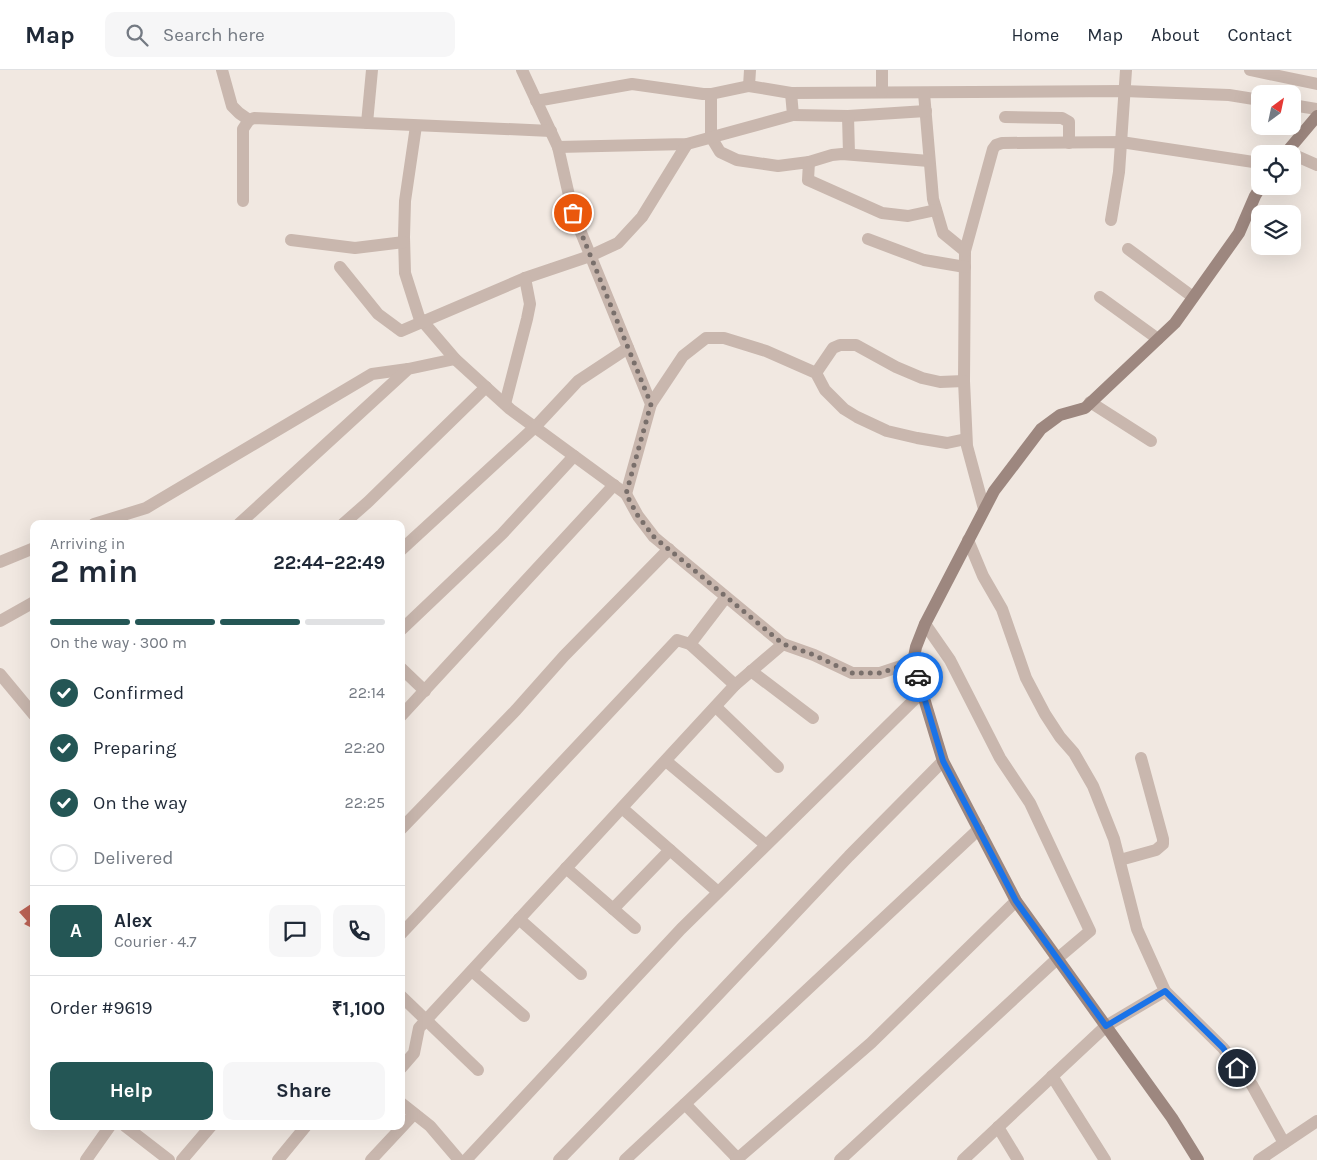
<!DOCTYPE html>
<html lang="en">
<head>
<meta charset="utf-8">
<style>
  body { margin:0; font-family:Karla,sans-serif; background:#f6f6f7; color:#1f2937; height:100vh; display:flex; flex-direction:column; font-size:19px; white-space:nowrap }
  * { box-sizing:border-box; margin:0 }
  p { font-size:16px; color:#747a83 }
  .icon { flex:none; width:28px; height:28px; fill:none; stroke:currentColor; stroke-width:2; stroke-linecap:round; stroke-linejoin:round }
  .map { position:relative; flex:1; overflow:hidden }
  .side { position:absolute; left:30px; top:450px; width:375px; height:610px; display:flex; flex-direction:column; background:#fff; border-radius:10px; box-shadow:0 5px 20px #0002 }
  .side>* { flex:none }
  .needle { width:32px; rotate:33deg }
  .controls { position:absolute; left:1251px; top:15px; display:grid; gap:10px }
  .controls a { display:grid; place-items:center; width:50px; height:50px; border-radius:10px; background:#fff; box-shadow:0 5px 20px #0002; font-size:25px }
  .pin { position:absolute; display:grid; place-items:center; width:42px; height:42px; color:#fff; margin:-21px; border:2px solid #fff; border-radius:50%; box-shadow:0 1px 5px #0007 }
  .courier { position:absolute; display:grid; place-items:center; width:50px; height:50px; margin:-25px; border:4px solid #1a73e8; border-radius:50%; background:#fff; color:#222; box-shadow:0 1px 6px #0007 }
  .head em { font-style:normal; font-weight:700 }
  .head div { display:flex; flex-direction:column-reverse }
  .head { display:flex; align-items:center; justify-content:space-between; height:85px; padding:0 20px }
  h1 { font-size:32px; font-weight:700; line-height:38px }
  .bar { display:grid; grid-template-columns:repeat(4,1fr); gap:8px 5px; align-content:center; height:60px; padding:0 20px }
  .bar i { height:6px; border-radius:4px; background:#e0e1e3 }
  .bar .on { background:#245655 }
  .bar p { grid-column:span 4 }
  .line { display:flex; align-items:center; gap:12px; padding:0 20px; border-top:1px solid #e0e1e3 }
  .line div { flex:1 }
  .round { display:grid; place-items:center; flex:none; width:52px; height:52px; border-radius:10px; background:#f6f6f7 }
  ol { padding:0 20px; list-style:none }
  li { display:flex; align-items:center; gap:15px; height:55px }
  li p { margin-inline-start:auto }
  li .icon { padding:5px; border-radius:50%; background:#245655; color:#fff; stroke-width:4 }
  li:last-child { color:#747a83 }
  li i { width:28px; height:28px; border:2px solid #e0e1e3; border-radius:50% }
  .action { display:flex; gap:10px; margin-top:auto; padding:10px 20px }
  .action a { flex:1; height:58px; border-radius:10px; background:#245655; color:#fff; font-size:20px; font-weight:700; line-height:58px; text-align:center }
  .action a+a { background:#f6f6f7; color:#1f2937 }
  header { display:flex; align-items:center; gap:30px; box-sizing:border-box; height:70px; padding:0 25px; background:#fff; border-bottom:1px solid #e0e1e3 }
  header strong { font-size:24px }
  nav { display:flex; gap:28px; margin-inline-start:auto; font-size:18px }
  .search { width:350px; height:45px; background:#f6f6f7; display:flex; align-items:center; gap:12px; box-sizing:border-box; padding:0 18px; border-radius:10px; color:#747a83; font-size:19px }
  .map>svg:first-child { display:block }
  .building { fill:#bc6355 }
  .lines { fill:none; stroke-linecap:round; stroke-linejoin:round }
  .street { stroke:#c9b7ae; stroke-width:12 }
  .secondary { stroke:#9d877f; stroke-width:12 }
  .done { stroke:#796f6b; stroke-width:5; stroke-dasharray:0 9 }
  .route { stroke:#1a73e8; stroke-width:6 }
</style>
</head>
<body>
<header>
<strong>Map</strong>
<div class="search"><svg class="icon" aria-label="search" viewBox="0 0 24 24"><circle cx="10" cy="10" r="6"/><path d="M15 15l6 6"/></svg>Search here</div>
<nav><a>Home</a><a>Map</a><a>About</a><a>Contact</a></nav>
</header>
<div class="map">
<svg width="1317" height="1090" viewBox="0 0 1317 1090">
  <rect width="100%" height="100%" fill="#f1e8e1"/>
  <!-- building -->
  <path class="building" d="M34,832v23l-2,3 -8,-4 3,-3 -8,-9z"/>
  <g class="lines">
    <!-- street -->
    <g class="street">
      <path d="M222,0l10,36 7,7 10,7"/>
      <path d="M522,0l36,77 15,66 78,191 -25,90"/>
      <path d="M750,0l-1,16 42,7 333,-2 105,4 31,5"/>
      <path d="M1250,0l67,14"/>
      <path d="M882,22v-22"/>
      <path d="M924,23l9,106 10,34 22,18 -1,130 3,65 17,63"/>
      <path d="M711,24v43l9,15 17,8 41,6 31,-4 -1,18 74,33 26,3 28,-6"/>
      <path d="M536,31l96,-17 71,10h8l38,-8"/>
      <path d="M1292,35l25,4"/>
      <path d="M793,45l55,1 78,-5"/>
      <path d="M848,46l1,38"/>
      <path d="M1005,47l57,1 7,4v21"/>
      <path d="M367,53l5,-53"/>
      <path d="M416,56l-11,75 -1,36 1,36 14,44 36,42 55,50 116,85 12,22 16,21 129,107 31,11 38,18h28l33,-11"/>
      <path d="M558,77l129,-3 106,-29 -2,-22"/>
      <path d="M1292,84l25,11"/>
      <path d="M809,92l23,-7 10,-1 87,7"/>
      <path d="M243,131v-72l6,-9 5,-2 297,13"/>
      <path d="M1111,150l8,-48 7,-102"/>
      <path d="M868,169l56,21 41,7"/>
      <path d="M291,170l64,8 49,-6"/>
      <path d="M1128,179l65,48"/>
      <path d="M965,181l28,-102 3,-4 6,-2 119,-1 139,21"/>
      <path d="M340,197l38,47 23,17 124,-53 65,-22 28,-13 24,-26 45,-73"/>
      <path d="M1100,227l58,42"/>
      <path d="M816,303l17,-25 7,-3h16l40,22 26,11 18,4 24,-1"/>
      <path d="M1090,332l61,39"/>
      <path d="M505,334l22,-85 3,-15 -5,-26"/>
      <path d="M651,334l32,-48 23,-18h18l42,13 50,22 9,17 19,19 13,8 30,14 30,7 30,5 19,-4"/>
      <path d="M94,454l52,-16 226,-134 36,-5"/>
      <path d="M239,454l169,-155 47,-10"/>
      <path d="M343,454l25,-22 118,-115"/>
      <path d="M401,480l134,-123 43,-46 50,-33"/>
      <path d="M0,492l34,-14"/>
      <path d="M0,551l34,-19"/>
      <path d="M401,560l101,-96 72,-78"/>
      <path d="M690,574l45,41"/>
      <path d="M401,598l24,23"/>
      <path d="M751,601l62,47"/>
      <path d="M0,604l34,41"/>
      <path d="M716,637l62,60"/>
      <path d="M401,646l213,-231"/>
      <path d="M666,691l100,84"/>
      <path d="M622,738l96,84"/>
      <path d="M401,759l115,-119 48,-54 105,-107"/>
      <path d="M1120,790l36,-10 7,-6v-5l-22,-81"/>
      <path d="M566,798l69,60"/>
      <path d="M613,839l57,-59"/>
      <path d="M519,849l62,55"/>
      <path d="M401,864l276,-294 13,4 36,-47"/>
      <path d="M472,901l52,45"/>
      <path d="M1165,921l58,57 29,37 32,58"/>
      <path d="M401,926l77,74"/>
      <path d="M401,998l13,-15 5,-25 8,-9 308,-334 48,-41"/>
      <path d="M1052,1006l53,84"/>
      <path d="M401,1033l29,23 29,34"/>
      <path d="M685,1034l54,56"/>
      <path d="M125,1056l44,34"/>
      <path d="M998,1057l20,33"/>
      <path d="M86,1090l24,-34"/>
      <path d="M182,1090l29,-34"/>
      <path d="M278,1090l28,-34"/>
      <path d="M371,1090l43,-46"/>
      <path d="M466,1090l215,-231 241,-237"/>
      <path d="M559,1090l104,-107 186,-197 94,-95"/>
      <path d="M625,1090l354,-331"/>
      <path d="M736,1090l135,-117 145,-142"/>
      <path d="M840,1090l218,-202 32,-27 -60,-128 -30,-45 -50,-98 -25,-36"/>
      <path d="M963,1090l143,-134 59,-35 -28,-62 -23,-90 -21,-53 -19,-33 -14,-16 -15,-23 -19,-36 -24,-69 -19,-33 -15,-36"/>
      <path d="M1259,1090l58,-39"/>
    </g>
    <!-- secondary -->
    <g class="secondary">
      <path d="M1285,84l32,-38"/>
      <path d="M1198,1090l-26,-42 -156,-217 -73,-140 -30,-99 3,-15 9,-23 69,-133 47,-62 19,-14 25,-7 90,-85 64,-90 16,-37 6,-10"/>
    </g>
  </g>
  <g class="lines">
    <!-- done -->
    <path class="done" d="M573,143l78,191 -25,90 12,22 16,21 129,107 31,11 38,18h28l33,-11 5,15"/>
    <!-- route -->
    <path class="route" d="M918,607l25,84 73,140 90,125 59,-35 58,57 14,20"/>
  </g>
</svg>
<div class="controls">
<a><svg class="needle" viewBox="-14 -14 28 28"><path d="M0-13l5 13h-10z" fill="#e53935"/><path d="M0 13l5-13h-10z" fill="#747a83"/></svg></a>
<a><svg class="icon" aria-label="locate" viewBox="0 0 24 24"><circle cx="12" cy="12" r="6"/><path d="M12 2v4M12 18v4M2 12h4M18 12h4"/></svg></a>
<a><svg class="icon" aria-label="layers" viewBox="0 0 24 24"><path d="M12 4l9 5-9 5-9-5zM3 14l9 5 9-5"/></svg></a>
</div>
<div class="pin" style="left:573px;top:143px;background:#ea580c"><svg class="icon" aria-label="bag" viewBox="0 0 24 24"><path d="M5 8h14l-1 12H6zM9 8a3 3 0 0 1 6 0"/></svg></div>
<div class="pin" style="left:1237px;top:998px;background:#1f2937"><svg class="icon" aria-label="home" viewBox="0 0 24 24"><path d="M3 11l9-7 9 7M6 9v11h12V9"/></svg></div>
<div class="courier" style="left:918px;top:607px"><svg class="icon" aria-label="car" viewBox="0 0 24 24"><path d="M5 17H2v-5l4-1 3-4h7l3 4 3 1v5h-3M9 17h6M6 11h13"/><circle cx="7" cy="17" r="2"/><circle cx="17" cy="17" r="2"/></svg></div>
<section class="side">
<div class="head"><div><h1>2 min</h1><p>Arriving in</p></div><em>22:44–22:49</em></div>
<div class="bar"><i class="on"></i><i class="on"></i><i class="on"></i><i></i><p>On the way · 300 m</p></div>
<ol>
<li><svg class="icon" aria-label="check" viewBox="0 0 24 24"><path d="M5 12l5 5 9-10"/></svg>Confirmed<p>22:14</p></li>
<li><svg class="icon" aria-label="check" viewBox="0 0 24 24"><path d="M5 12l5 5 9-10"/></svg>Preparing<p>22:20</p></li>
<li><svg class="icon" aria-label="check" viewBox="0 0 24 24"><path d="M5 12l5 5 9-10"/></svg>On the way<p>22:25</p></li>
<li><i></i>Delivered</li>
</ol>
<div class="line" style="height:90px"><b class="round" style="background:#245655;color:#fff">A</b><div><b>Alex</b><p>Courier · 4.7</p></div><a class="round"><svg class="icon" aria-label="chat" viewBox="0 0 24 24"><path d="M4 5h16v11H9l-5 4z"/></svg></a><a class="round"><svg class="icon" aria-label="phone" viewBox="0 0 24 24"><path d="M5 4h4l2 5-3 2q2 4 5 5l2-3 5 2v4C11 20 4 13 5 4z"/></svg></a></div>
<div class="line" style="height:65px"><div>Order #9619</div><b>₹1,100</b></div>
<div class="action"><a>Help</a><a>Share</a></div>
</section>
</div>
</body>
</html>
